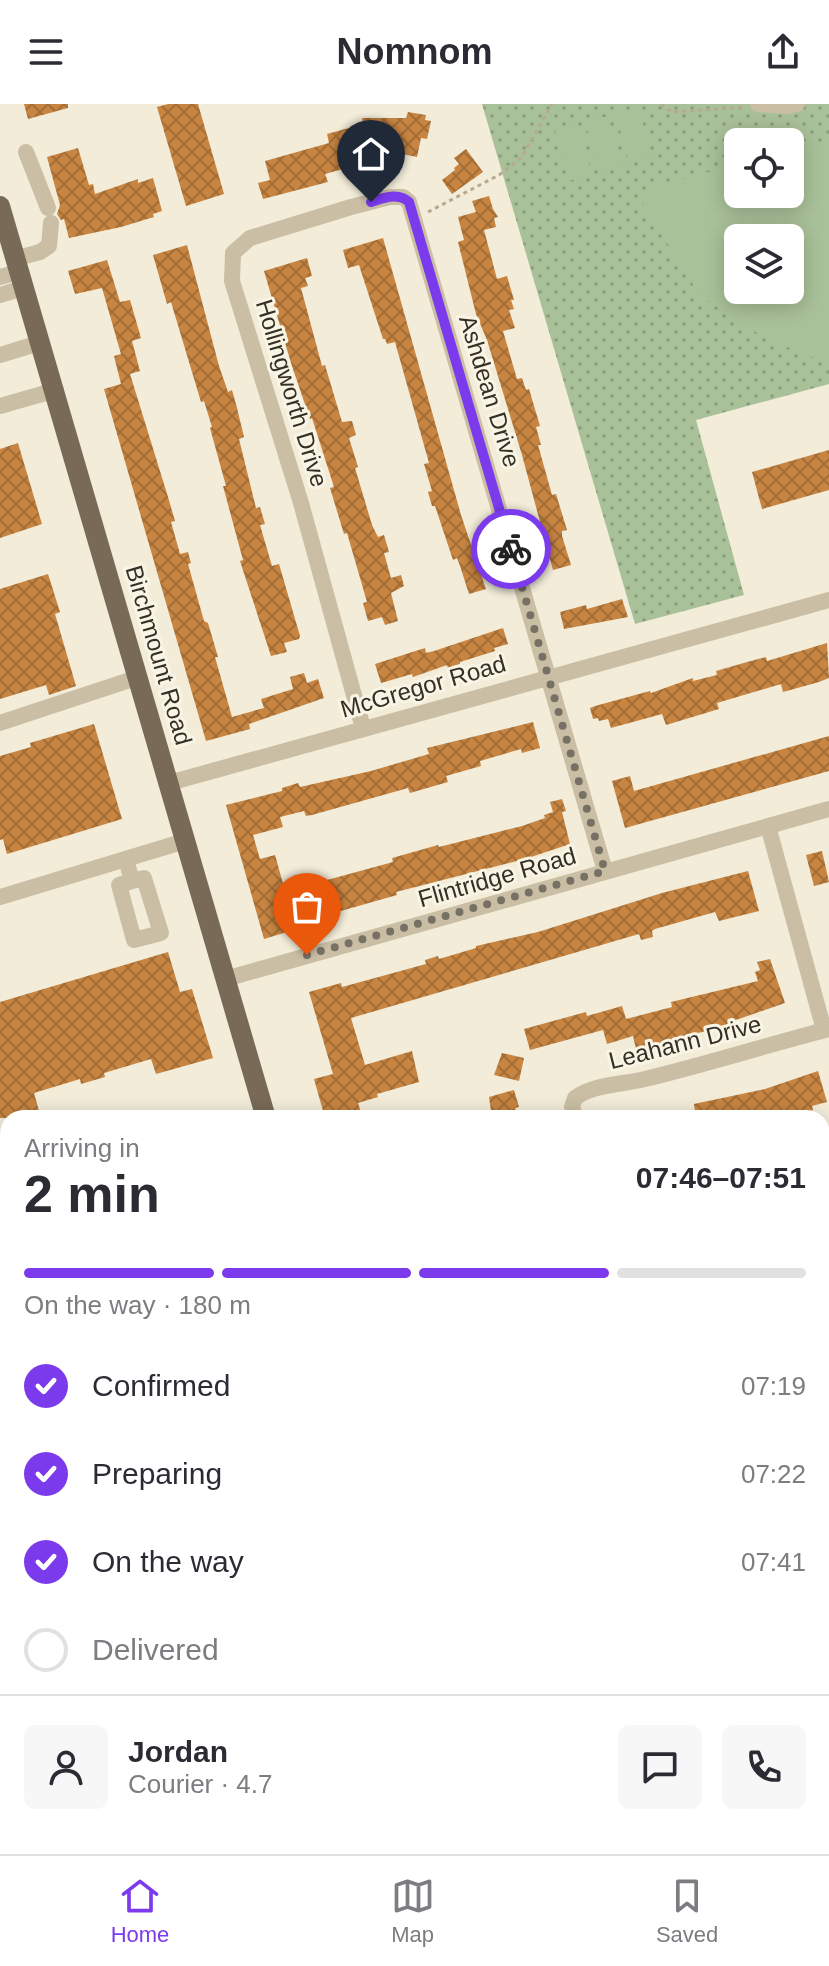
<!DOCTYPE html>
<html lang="en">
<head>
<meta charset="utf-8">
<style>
  body { margin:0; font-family:Arial,sans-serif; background:#f7f7f7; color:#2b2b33; height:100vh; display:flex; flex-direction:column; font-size:30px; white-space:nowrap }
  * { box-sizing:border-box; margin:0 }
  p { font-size:26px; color:#7c7c81 }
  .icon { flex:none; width:44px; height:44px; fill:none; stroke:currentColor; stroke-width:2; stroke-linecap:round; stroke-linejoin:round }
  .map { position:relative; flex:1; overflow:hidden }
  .drawer { position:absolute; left:0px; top:1006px; width:830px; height:744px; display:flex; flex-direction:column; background:#fff; border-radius:24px 24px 0 0; box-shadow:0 4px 20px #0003 }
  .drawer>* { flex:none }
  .buttons { position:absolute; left:724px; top:24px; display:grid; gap:16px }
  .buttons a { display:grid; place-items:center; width:80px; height:80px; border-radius:12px; background:#fff; box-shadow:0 4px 20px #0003; font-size:40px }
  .pin { position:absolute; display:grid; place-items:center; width:68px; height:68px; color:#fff; margin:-82px -34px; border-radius:50% 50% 50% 0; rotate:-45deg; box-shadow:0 0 8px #0007 }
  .pin .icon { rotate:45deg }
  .courier { position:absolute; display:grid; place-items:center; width:80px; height:80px; margin:-40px; border:6px solid #7c3aed; border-radius:50%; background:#fff; color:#222; box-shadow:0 2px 10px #0007 }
  .headline em { font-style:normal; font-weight:800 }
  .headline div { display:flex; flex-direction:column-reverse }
  .headline { display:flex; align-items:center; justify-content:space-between; height:136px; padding:0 24px }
  h1 { font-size:52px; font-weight:800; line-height:60px }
  .bar { display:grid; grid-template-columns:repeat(4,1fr); gap:12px 8px; align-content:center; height:96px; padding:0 24px }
  .bar i { height:10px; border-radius:6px; background:#e1e1e2 }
  .bar .active { background:#7c3aed }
  .bar p { grid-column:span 4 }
  .line { display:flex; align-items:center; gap:20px; padding:0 24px; border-top:2px solid #e1e1e2 }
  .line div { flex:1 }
  .round { display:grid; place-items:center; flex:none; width:84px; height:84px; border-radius:12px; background:#f7f7f7 }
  ol { padding:0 24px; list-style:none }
  li { display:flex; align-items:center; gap:24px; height:88px }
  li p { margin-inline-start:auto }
  li .icon { padding:8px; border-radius:50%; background:#7c3aed; color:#fff; stroke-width:4 }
  li:last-child { color:#7c7c81 }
  li i { width:44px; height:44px; border:4px solid #e1e1e2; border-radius:50% }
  header { display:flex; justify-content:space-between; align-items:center; height:104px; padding:0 24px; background:#fff; font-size:36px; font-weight:800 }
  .dock { display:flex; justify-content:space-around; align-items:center; height:112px; border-top:2px solid #e1e1e2; background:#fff; font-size:22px; color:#7c7c81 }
  .dock a { display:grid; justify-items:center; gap:4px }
  .dock .active { color:#7c3aed }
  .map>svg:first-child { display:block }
  .green { fill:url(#green-dots); fill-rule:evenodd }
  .pitch { fill:#a9c199; fill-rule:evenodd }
  .building { fill:url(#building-cross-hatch) }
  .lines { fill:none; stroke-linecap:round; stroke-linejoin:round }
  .path { stroke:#b5aa8f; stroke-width:3; stroke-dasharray:4 4; stroke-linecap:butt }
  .minor { stroke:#cabfa5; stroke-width:16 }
  .major { stroke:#786a57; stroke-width:20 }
  .done { stroke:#777165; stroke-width:8; stroke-dasharray:0 14.4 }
  .route { stroke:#7c3aed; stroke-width:10 }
  .labels { text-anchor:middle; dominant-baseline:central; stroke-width:6; stroke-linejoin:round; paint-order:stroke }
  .street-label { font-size:24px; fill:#352f26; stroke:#f9f5e5 }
</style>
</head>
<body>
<header><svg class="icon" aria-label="menu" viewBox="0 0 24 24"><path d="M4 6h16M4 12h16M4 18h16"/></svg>Nomnom<svg class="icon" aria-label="share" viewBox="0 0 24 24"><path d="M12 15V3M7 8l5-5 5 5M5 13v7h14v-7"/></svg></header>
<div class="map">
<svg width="829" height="1750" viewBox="0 0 829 1750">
  <defs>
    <pattern id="green-dots" width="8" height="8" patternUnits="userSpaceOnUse" patternTransform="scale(2)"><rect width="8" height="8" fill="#a9c199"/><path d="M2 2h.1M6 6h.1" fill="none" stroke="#8a9d7d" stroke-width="1.8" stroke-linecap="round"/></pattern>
    <pattern id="building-cross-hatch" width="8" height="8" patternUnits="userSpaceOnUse" patternTransform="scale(2)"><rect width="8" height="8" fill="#c88541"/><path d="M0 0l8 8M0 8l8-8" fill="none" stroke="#a36d36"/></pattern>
  </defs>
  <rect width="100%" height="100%" fill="#f2ecd9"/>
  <!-- green -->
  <g class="green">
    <path d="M482,0h347v280l-133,36 48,175 -109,29zM738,38h52v52h-52zM738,134h52v52h-52z"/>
    <path d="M829,1466v284h-312l-2,-8h307v-271z"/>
  </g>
  <!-- pitch -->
  <g class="pitch">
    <path d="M638,3l15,50 -24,6 -14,-50z"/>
    <path d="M608,12l15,50 -24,6 -14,-50z"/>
    <path d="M578,20l14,50 -23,7 -14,-50z"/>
    <path d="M829,35v225l-64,-26 -64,-41 -66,-105 103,-28v30h52v-44zM790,134v52h-52v-52z"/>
  </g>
  <!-- building -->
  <g class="building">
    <path d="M24,0h44v4l-40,11z"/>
    <path d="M168,0h30l26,90 -38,12 -29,-99z"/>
    <path d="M408,8l18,3 -1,5 6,1 -4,18 -6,-1 -4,19 -35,-7v8h-27l2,7 -32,9 3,8 -65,17 -5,-16 12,-3 -5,-19 64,-18 -2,-9 36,-10 -1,-6h44z"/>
    <path d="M78,44l11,37 4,-1 2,10 43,-15v4l15,-5 9,33 -9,3 1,3 -33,10 -52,11 -5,-19 -3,1 -4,-6 3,-9 -13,-48z"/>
    <path d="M466,45l17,23 -31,22 -10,-14 13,-10 -1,-2 5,-4 -5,-6z"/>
    <path d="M489,92l4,13 5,8 -4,1 2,9 -12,3 13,49 10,-3 7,24h-3l3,9 -5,1 6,18 -12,3 14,48 5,-1 4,12 3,-1 11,37 -4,1 5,18h-3l14,50 4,-1 11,36 -5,1v5l9,29 -18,5 -31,-115 -35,-115 -11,-26 -18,-72 6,-2 -6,-23 18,-5 -4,-11z"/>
    <path d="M383,134l78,277 25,74 -17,5 -9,-28 -3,-8 -4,2 -18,-54h-3l-4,-14 4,-1 -8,-27 5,-1 -34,-121 -8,2 -2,-5h-2l-24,-74 -11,3 -5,-18z"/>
    <path d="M187,141l32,121 9,26 4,-2 5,18 7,29 -5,2 17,69 4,-1 5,17 -5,1 12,41 7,-2 21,72 -1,3 -15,4 3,9 -16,4 -31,-95 3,-1 -20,-74h3l-16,-58 2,-1 -8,-26 -3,1 -30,-100 -4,2 -14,-49z"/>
    <path d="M307,154l5,18 -7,2 3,8 -7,2 21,78 3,-1 17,57 10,-1 4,14 -7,3 9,29 -3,1 17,57 6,12 6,-2 5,17 -5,1 7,25 10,-3 3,11 -13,7 7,28 -13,4 -3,-8 -14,4 -5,-18 4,-1 -20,-69 -3,1 -14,-46 4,-1 -22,-69 -2,1 -19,-56 -27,-92z"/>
    <path d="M107,156l13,42 10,-2 11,38 -9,3 8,30 -10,3 38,123 7,24 -4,1 9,32 8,-2 3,11 -3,1 16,57 4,2 10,34h-3l17,60 32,-9 -3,-9 32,-10 -3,-12 14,-4 3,10 11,-4 6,19 -75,26 1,5 -44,12 -102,-352 17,-5 -7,-28 7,-2 -19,-66 -27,6 -7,-23z"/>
    <path d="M18,339l24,81 -42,14v-89z"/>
    <path d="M829,346v40l-67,19 -10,-37z"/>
    <path d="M48,470l12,38 -5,2 21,72 -27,9 -3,-10 -46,14v-110z"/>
    <path d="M622,495l6,18 -64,12 -4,-17 26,-7 1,4z"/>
    <path d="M503,524l5,16 -14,4 1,3 -35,11v2l-12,4 -1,-3 -34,12 -1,-3 -31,9 -6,-19 50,-16 1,5 8,-2z"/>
    <path d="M827,539l2,35 -10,4 -36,10 -2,-8 -64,19 2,6 -53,16 -4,-11 -51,14 -3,-9 -9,2 -1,-3 -5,1 -3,-11 5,-2 55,-15 1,2 42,-15v3l24,-6 -1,-4 31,-9 19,-5 1,4z"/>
    <path d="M533,618l7,26 -18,5 -1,-4 -41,12 1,5 -35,10 2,6 -38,11 -2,-5 -96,27 -6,1 -2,-5 -24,6 3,10 -30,8 7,24 15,-4 16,57 27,-8 -6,-19 4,-2 77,-21 -1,-4 46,-13 1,2 83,-21 23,-8 -1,-3 9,-3 -3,-10 12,-3 4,12 -4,1 8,32 -45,15 -129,33 1,3 -95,27 1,4 -6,3 -33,10 -38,-134 56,-14v-3l16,-5 2,4 71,-16 58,-17 -2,-6z"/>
    <path d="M94,620l28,95 -115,35 -4,-15 -3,1v-84l31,-9 -1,-4z"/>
    <path d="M829,632v35l-204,57 -13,-47 18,-5 4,15z"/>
    <path d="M822,747l7,31 -15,4 -8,-31z"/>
    <path d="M748,767l11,40 -40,10 -4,-9 -60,17 -3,2 1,6 -12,3 -2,-6 -288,84 14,47 47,-14 7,31 -42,12 1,3 -20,6 5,15h-38l-11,-39 19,-5 -24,-82 32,-9 1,4 33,-9 51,-14 -1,-4 13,-4 1,3 37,-11v-2l62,-14 124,-39z"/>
    <path d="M168,848l12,40 12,-3 21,69 -57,16 -5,-15 -47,14 1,4 -24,7 -1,-5 -46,14 7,25h-41v-116z"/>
    <path d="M770,855l15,44 -52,18v3l-97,25 -3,-13 -26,8 -4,-14 -73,20 -6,-21 62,-17 1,4 35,-10 4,13 46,-12 -1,-5 87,-21 -3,-9 5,-2 -3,-8z"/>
    <path d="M502,949l22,5 -5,23 -25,-6z"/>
    <path d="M818,967l9,31 -15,4 1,4 -29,8h-88l-2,-14 71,-15z"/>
    <path d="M514,986l5,17 -4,1 2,7 -25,3 -3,-21z"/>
  </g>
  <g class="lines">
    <!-- path -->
    <g class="path">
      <path d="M661,0l11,8 73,-5"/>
      <path d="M428,108l71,-37 22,-17 31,-54"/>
    </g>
    <!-- minor -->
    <g class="minor">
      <path d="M758,0l29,2 10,-2"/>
      <path d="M26,48l22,56"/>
      <path d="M14,155l26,-7 9,-6 2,-23"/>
      <path d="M0,173l18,-5"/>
      <path d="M0,191l23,-7"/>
      <path d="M0,251l39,-12"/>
      <path d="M0,302l56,-16"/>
      <path d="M0,619l139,-46"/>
      <path d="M363,624l-62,-225 -69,-222 1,-28 17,-15 101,-31 39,-10h13l6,5 196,669"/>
      <path d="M169,679l660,-183"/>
      <path d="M768,722l56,204"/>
      <path d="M126,755l6,22 -13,4 15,55 27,-7 -17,-55 -12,3"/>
      <path d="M0,793l185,-56"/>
      <path d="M225,875l604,-170"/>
      <path d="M576,1014l-4,-11 3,-9c19,-14 46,-13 70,-19 62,-15 122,-34 184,-50"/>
      <path d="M822,1119l7,-5"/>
      <path d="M0,1296l8,-3"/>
      <path d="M0,1326l8,-2"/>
      <path d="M822,1348l7,-4"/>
      <path d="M0,1681l8,-3"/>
      <path d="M0,1713l8,-3"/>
      <path d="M71,1742l3,8"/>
      <path d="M157,1742l3,8"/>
      <path d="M244,1742l3,8"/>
      <path d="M332,1742l2,8"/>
    </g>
    <!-- major -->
    <g class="major">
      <path d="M0,102l266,912"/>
      <path d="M481,1742l2,8"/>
    </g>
  </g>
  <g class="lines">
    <!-- done -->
    <path class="done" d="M307,851l298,-84 -94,-322"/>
    <!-- route -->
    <path class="route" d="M371,98c13,-4 27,-10 38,0l102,347"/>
  </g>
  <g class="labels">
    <!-- street labels -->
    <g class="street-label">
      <text transform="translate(490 287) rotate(73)">Ashdean Drive</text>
      <text transform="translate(292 289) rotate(73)">Hollingworth Drive</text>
      <text transform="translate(159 551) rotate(74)">Birchmount Road</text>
      <text transform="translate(423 582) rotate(-16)">McGregor Road</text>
      <text transform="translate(497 773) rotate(-16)">Flintridge Road</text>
      <text transform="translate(685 938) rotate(-14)">Leahann Drive</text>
    </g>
  </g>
</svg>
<div class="buttons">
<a><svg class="icon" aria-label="locate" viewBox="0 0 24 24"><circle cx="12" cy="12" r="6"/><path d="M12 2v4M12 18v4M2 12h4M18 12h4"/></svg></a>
<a><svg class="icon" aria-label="layers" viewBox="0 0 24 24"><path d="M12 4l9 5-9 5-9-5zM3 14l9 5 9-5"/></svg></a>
</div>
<div class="pin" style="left:307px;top:851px;background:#ea580c"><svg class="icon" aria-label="bag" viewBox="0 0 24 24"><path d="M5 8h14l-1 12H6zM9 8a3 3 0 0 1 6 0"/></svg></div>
<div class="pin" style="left:371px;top:98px;background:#1f2937"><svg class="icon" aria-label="home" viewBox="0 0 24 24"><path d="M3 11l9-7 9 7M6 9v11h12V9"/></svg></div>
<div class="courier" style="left:511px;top:445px"><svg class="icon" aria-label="bike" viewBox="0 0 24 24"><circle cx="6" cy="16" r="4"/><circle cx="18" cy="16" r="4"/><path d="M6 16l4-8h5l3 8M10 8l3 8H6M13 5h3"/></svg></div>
<section class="drawer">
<div class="headline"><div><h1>2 min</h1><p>Arriving in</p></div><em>07:46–07:51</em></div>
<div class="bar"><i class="active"></i><i class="active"></i><i class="active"></i><i></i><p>On the way · 180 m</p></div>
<ol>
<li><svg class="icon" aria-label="check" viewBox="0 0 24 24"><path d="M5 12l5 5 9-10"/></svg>Confirmed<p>07:19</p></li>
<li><svg class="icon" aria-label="check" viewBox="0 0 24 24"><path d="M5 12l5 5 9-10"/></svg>Preparing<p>07:22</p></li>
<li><svg class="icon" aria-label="check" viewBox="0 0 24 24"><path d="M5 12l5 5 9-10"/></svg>On the way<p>07:41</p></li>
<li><i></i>Delivered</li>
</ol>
<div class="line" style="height:144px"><a class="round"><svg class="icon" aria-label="person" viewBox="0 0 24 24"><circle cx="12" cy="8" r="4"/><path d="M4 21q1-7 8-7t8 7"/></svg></a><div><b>Jordan</b><p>Courier · 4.7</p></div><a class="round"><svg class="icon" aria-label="chat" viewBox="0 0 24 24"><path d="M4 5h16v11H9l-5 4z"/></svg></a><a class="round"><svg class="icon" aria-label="phone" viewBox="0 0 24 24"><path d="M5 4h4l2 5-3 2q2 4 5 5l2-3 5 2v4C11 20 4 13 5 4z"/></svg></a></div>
</section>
</div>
<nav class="dock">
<a class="active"><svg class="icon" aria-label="home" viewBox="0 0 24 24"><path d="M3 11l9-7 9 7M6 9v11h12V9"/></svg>Home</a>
<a><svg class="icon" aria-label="map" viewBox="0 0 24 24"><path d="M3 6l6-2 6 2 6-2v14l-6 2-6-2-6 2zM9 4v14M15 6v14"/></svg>Map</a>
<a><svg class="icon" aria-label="saved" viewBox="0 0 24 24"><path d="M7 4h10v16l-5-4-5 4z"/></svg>Saved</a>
</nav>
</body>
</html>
